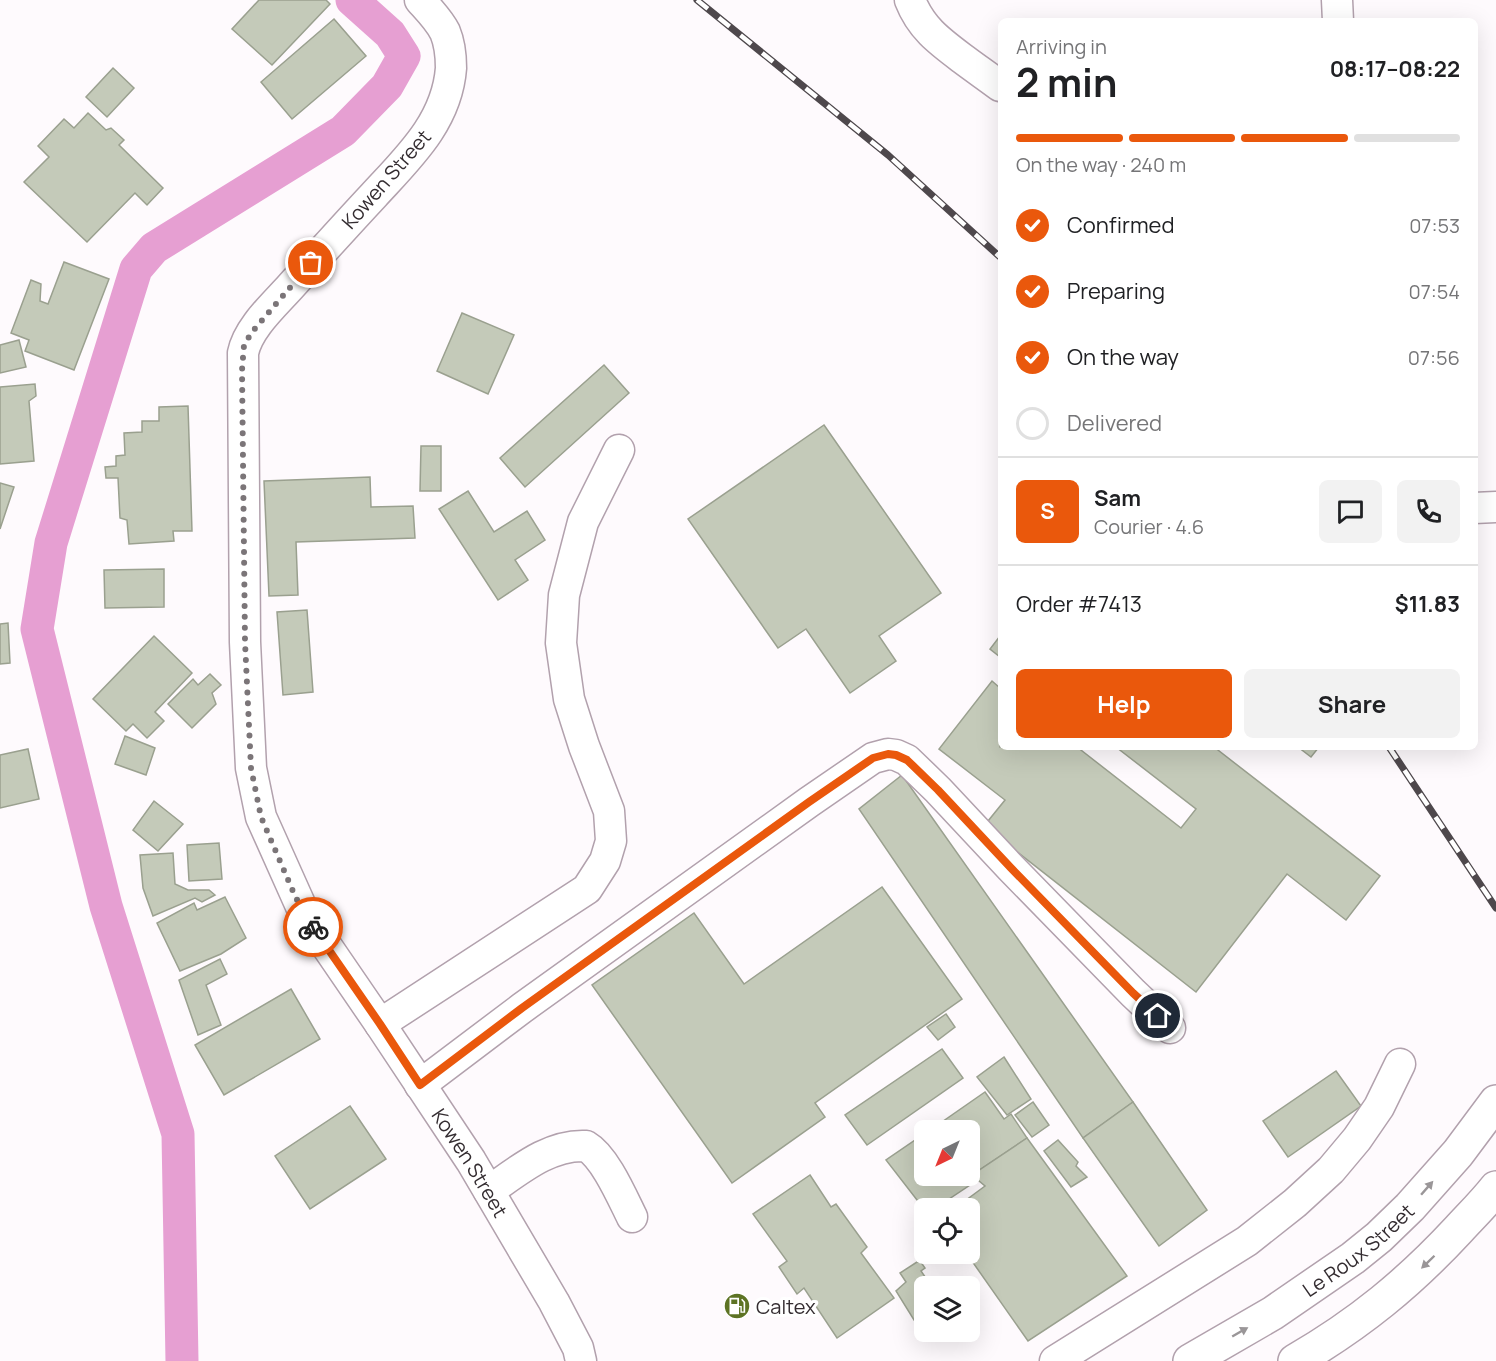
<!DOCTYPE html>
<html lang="en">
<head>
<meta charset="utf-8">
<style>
  body { margin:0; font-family:Manrope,sans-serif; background:#f2f2f2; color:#202124; height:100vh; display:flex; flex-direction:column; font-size:22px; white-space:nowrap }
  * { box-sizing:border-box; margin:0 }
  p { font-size:20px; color:#757577 }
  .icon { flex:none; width:33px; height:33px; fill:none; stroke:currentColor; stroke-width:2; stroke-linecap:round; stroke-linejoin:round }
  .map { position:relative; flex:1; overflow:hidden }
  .side { position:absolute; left:998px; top:18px; width:480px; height:732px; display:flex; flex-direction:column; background:#fff; border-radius:9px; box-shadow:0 6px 24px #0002 }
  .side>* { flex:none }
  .needle { width:39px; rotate:223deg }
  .tools { position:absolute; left:914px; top:1120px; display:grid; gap:12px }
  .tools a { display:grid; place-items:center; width:66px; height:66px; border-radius:9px; background:#fff; box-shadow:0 6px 24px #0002; font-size:30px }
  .pin { position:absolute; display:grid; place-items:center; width:51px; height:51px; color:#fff; margin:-26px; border:3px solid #fff; border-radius:50%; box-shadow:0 2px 6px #0007 }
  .courier { position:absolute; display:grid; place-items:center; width:60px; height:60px; margin:-30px; border:4px solid #ea580c; border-radius:50%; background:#fff; color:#222; box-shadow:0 2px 8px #0007 }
  .overview em { font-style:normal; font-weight:700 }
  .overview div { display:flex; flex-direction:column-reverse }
  .overview { display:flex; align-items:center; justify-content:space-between; height:102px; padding:0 18px }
  h1 { font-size:39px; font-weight:700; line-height:45px }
  .bar { display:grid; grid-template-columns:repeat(4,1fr); gap:9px 6px; align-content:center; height:72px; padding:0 18px }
  .bar i { height:8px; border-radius:4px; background:#e0e0e0 }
  .bar .on { background:#ea580c }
  .bar p { grid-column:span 4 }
  .line { display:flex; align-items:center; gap:15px; padding:0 18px; border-top:2px solid #e0e0e0 }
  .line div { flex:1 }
  .round { display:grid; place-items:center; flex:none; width:63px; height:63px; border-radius:9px; background:#f2f2f2 }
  ol { padding:0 18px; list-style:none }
  li { display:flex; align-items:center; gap:18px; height:66px }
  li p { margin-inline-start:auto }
  li .icon { padding:6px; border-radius:50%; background:#ea580c; color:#fff; stroke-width:4 }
  li:last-child { color:#757577 }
  li i { width:33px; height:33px; border:3px solid #e0e0e0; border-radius:50% }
  .primary-button { display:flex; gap:12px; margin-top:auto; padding:12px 18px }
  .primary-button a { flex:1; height:69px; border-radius:9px; background:#ea580c; color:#fff; font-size:24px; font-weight:700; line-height:69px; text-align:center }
  .primary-button a+a { background:#f2f2f2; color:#202124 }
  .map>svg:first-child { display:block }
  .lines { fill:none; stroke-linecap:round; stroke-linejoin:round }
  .canal { stroke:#e69fd2; stroke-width:33 }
  .building { fill:#c4cab9; stroke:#9aa08f; stroke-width:1.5 }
  .minor-casing { stroke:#b2a1ad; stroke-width:33 }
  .highway-casing { stroke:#b2a1ad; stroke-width:36 }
  .minor { stroke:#fff; stroke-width:30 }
  .highway { stroke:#fff; stroke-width:33 }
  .rail-casing { stroke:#4e484c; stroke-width:7 }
  .rail { stroke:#fff; stroke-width:4.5; stroke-dasharray:14; stroke-linecap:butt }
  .oneway { fill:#9a9698 }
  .done { stroke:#7b7578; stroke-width:6; stroke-dasharray:0 10.8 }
  .route { stroke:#ea580c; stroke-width:8 }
  .labels { text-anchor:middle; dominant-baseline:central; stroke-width:6; stroke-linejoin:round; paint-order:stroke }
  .street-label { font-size:20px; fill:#342d31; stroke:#fff }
  .poi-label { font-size:20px; fill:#342d31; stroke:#fff; text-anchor:start }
</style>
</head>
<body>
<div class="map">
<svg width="1496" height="1361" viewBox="0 0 1496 1361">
  <rect width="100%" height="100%" fill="#fefafd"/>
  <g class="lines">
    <!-- canal -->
    <path class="canal" d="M182,1361l-4,-227 -72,-228 -69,-277 14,-86 85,-274 18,-21 189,-117 44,-45 17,-30 -14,-22 -38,-34"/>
  </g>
  <!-- building -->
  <g class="building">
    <path d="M259,0h67l4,4 -58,61 -40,-36z"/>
    <path d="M334,19l32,37 -74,63 -31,-37z"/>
    <path d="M113,68l21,20 -27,29 -21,-20z"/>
    <path d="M88,113l18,17 5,-2 13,12 -5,5 44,43 -16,17 -12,-12 -48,49 -63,-60 25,-25 -11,-11 26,-27 10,9z"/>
    <path d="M64,262l45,17 -35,91 -49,-19 4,-11 -18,-7 20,-53 10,4 -1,17 8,3z"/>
    <path d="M462,313l52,22 -26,59 -51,-23z"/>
    <path d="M19,340l7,27 -26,6v-28z"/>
    <path d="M604,365l25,28 -104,94 -25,-29z"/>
    <path d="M35,384l1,12 -7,5 5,60 -34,3v-77z"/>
    <path d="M188,406l4,125h-19l1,10 -45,3 -2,-24 -7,-2 -2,-40h-12l-1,-11 11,-1v-10l9,-1 -1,-22 18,-1v-11h17v-14z"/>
    <path d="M824,425l117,168 -62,43 17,25 -46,32 -44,-64 -28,19 -90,-129z"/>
    <path d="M421,446h20v45h-21z"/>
    <path d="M370,477l1,30 42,-1 2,32 -119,4 2,53 -29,1 -5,-115z"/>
    <path d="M0,483l14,4 -14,42z"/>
    <path d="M468,491l26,41 33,-21 18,29 -30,20 13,20 -30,20 -59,-91z"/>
    <path d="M164,569v38l-59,1 -1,-38z"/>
    <path d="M307,610l6,82 -30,3 -6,-83z"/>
    <path d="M8,623l2,40 -10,1v-40z"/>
    <path d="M154,636l38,37 -37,39 9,9 -17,17 -14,-14 -7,7 -33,-32z"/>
    <path d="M1000,636v21l-10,-8z"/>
    <path d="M210,674l11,11 -9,8 4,11 -24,24 -24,-24 25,-25 5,6z"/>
    <path d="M992,681l8,7v59h77l104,81 15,-19 -80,-62h98l166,129 -34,44 -59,-46 -91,118 -212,-166 21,-26 -66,-51z"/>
    <path d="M125,736l30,12 -9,27 -31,-11z"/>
    <path d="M1298,747h21l-8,10z"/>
    <path d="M28,749l11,50 -39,9v-53z"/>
    <path d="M902,775l231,327 -50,36 -224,-329z"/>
    <path d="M154,801l29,23 -25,27 -25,-21z"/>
    <path d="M219,843l3,36 -33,2 -2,-36z"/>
    <path d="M173,853l2,31 13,6h21l6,5 -13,7 -7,-4 -42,18 -10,-28 -3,-33z"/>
    <path d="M882,887l80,112 -147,104 10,14 -93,66 -140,-198 102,-72 50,71z"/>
    <path d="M225,897l21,41 -25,16 -41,17 -23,-48 37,-20 3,7z"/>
    <path d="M220,959l7,15 -21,11 15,40 -23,10 -19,-55z"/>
    <path d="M291,989l29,50 -96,56 -29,-50z"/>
    <path d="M946,1014l9,13 -17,13 -11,-13z"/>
    <path d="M942,1049l21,29 -96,67 -22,-30z"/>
    <path d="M1004,1057l27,42 -24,16 -30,-38z"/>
    <path d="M1336,1071l25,35 -73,51 -25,-36z"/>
    <path d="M985,1092l19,27 7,-5 16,24 -55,37 -2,10 -36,24h-10l-38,-49 38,-26v42h45v-45h-40z"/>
    <path d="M1033,1102l16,23 -17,12 -17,-22z"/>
    <path d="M1133,1102l74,108 -48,36 -76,-108z"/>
    <path d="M350,1106l36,53 -76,50 -35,-53z"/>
    <path d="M1027,1138l100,138 -99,65 -61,-87h2v-45h-15l31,-23 -13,-11z"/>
    <path d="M1058,1140l20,22 -2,4 11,11 -16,10 -27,-36z"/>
    <path d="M810,1175l21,32 5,-3 31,43 -6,6 33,45 -57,40 -33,-50 -7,6 -18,-27 8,-6 -34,-47z"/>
    <path d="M920,1261l5,7 -4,3 11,16h-8v27l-10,6 -18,-29 10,-9 -6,-9 17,-11z"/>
  </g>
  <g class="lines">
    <defs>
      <g id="minor">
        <path id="s1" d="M420,0c9,10 19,20 25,32 5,12 6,24 6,36 -4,54 -43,90 -77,127 -28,30 -56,61 -83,91 -17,19 -43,42 -48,67l2,289 6,126 10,49 43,96 76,111 91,137 83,141 24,46 3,13"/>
        <path d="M910,0c11,28 29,41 53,59 12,9 25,18 37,27"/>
        <path d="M1337,0l1,21"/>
        <path d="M1474,508l22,-1"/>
        <path d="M380,1024l207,-135 18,-28 6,-20 -2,-30 -25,-65 -15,-47 -8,-56 3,-48 19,-73 36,-72"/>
        <path d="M420,1085l102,-77 287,-206 64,-44 15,-4 8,1 11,5 31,30 73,78 122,125 37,35"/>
        <path d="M489,1191c29,-20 60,-47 97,-45 19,11 36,51 46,71"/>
        <path d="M1055,1361l192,-120 48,-38 36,-33 26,-31 22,-32 21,-43"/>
      </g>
      <g id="highway">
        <path id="s2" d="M1190,1361l83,-48 80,-55 26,-21 31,-30 48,-54 38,-51"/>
        <path d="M1295,1361c64,-37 114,-78 164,-132 13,-14 26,-27 37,-41"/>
      </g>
    </defs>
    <!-- minor casing -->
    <use href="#minor" class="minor-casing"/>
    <!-- highway casing -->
    <use href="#highway" class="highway-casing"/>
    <!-- minor -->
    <use href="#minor" class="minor"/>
    <!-- highway -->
    <use href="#highway" class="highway"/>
    <defs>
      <g id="rail">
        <path d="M697,0l191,155 112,102"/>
        <path d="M1389,747l107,161"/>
      </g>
    </defs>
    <!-- rail casing -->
    <use href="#rail" class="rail-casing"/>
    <!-- rail -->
    <use href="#rail" class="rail"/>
  </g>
  <!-- one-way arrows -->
  <defs><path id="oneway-solid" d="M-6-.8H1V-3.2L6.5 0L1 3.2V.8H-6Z" transform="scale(1.5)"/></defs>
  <g class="oneway">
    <use href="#oneway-solid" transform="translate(1427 1188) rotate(-49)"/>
    <use href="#oneway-solid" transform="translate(1428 1262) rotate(136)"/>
    <use href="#oneway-solid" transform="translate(1240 1332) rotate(-30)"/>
  </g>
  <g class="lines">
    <!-- done -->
    <path class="done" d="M311,263l-59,69 -8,13 -2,25 3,272 6,126 10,49 34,79 9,17 9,14"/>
    <!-- route -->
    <path class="route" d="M313,927l67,97 40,61 102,-77 287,-206 64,-44 15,-4 8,1 11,5 31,30 73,78 122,125 25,23"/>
  </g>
  <!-- icons -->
  <defs>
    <symbol id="fuel-disc" viewBox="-11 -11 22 22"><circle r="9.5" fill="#5d7324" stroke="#fff"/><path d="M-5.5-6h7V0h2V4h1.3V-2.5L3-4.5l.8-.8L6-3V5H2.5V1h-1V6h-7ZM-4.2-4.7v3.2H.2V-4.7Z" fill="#fff"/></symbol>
  </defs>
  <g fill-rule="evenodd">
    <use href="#fuel-disc" x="722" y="1291" width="30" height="30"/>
  </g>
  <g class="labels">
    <!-- street labels -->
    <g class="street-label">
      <text transform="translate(386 179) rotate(-49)">Kowen Street</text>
      <text stroke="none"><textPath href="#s1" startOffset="1306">Kowen Street</textPath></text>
      <text stroke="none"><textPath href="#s2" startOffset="202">Le Roux Street</textPath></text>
    </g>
    <!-- poi labels -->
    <g class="poi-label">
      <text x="756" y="1306">Caltex</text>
    </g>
  </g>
</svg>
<div class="tools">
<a><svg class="needle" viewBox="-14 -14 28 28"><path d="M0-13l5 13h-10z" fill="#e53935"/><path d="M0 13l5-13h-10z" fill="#757577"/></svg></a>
<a><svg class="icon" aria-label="locate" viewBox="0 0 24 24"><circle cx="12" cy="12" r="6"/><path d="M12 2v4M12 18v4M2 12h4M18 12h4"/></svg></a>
<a><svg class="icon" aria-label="layers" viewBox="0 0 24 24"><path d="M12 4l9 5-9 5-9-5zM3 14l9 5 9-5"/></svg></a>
</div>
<div class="pin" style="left:311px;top:263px;background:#ea580c"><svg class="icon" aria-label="bag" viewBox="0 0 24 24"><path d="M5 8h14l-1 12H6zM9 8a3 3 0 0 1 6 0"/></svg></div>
<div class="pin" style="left:1158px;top:1016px;background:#1f2937"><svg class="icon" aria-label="home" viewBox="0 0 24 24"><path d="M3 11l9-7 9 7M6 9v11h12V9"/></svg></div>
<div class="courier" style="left:313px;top:927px"><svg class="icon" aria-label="bike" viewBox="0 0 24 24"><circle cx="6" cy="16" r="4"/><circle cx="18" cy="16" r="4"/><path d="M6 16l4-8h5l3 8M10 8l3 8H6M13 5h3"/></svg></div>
<section class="side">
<div class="overview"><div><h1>2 min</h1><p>Arriving in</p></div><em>08:17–08:22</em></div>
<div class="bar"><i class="on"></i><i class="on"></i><i class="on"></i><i></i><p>On the way · 240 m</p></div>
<ol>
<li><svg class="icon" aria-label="check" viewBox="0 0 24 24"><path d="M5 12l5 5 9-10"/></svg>Confirmed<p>07:53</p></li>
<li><svg class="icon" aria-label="check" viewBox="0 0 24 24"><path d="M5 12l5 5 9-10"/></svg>Preparing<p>07:54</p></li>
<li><svg class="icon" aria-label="check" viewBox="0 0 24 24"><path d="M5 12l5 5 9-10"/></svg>On the way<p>07:56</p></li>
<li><i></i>Delivered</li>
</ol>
<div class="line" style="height:108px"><b class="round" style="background:#ea580c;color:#fff">S</b><div><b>Sam</b><p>Courier · 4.6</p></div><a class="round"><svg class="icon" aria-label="chat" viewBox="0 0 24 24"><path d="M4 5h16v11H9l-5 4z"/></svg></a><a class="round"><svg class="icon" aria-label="phone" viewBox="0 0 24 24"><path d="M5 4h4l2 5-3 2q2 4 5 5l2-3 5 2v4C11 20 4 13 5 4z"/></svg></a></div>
<div class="line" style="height:78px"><div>Order #7413</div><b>$11.83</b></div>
<div class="primary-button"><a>Help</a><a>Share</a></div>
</section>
</div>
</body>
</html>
